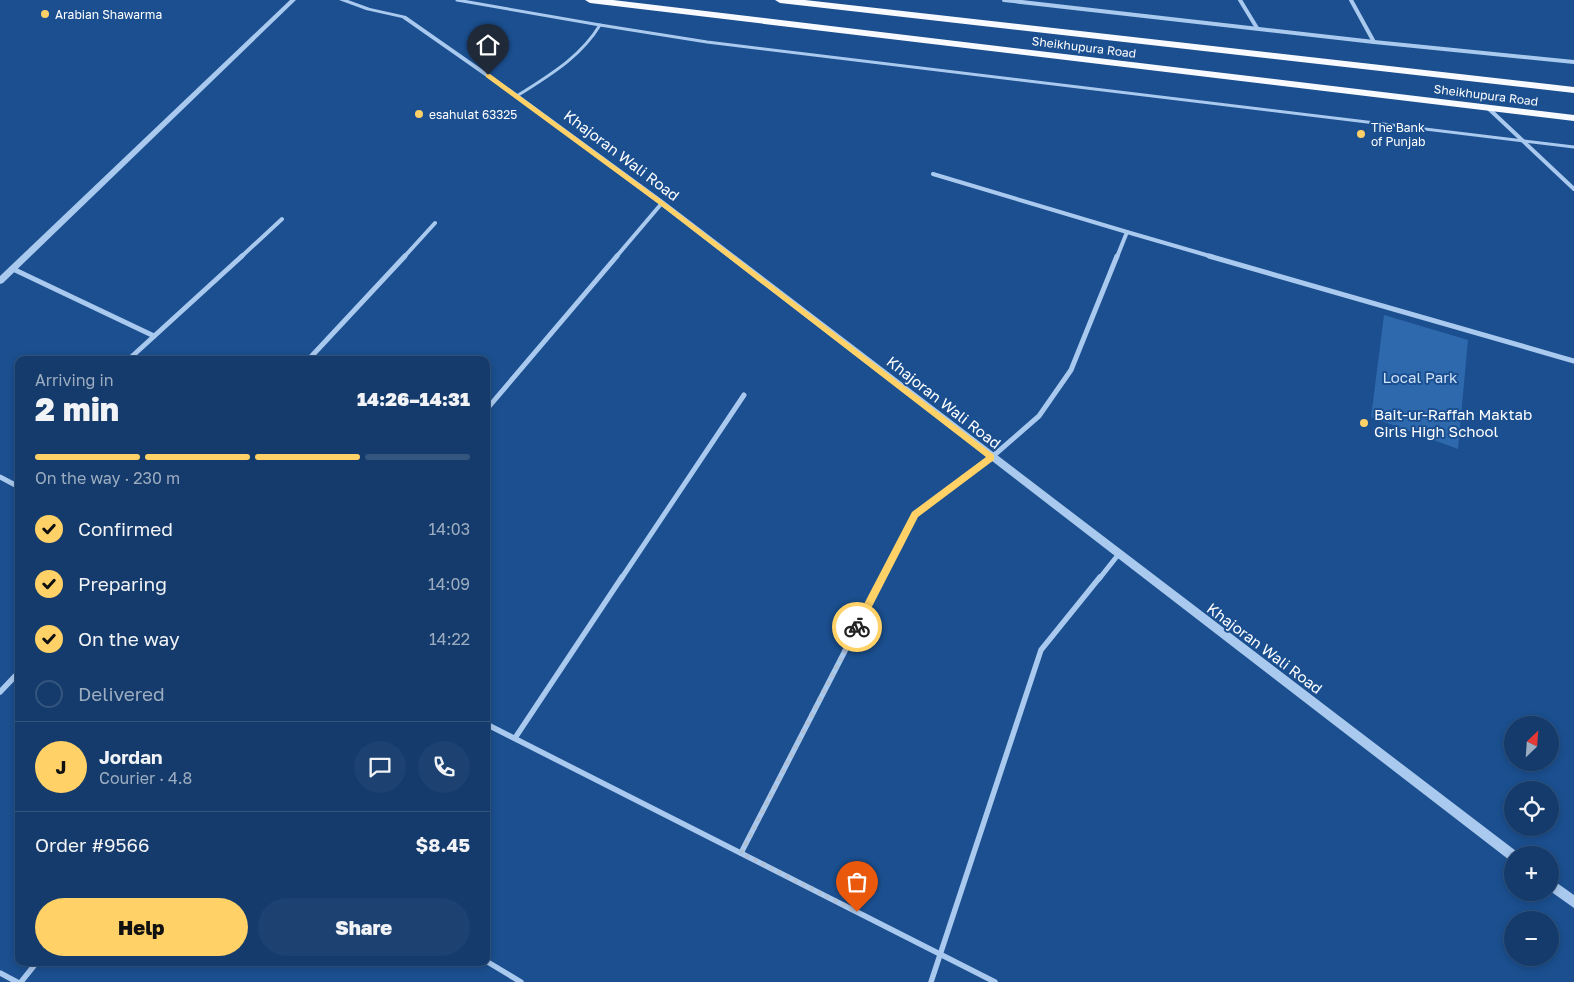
<!DOCTYPE html>
<html lang="en">
<head>
<meta charset="utf-8">
<style>
  body { margin:0; font-family:"Golos Text",sans-serif; background:#1d4271; color:#f1f3f6; height:100vh; display:flex; flex-direction:column; font-size:19px; white-space:nowrap }
  * { box-sizing:border-box; margin:0 }
  p { font-size:16px; color:#9dadc1 }
  .icon { flex:none; width:28px; height:28px; fill:none; stroke:currentColor; stroke-width:2; stroke-linecap:round; stroke-linejoin:round }
  .map { position:relative; flex:1; overflow:hidden }
  .sheet { position:absolute; left:15px; top:356px; width:475px; height:610px; display:flex; flex-direction:column; background:#143b6b; border-radius:10px; box-shadow:0 2px 8px #0003,0 0 0 1px #33557e }
  .sheet>* { flex:none }
  .needle { width:32px; rotate:25deg }
  .buttons { position:absolute; left:1504px; top:716px; display:grid; gap:10px }
  .buttons a { display:grid; place-items:center; width:55px; height:55px; border-radius:50%; background:#143b6b; box-shadow:0 2px 8px #0003,0 0 0 1px #33557e; font-size:25px }
  .pin { position:absolute; display:grid; place-items:center; width:42px; height:42px; color:#fff; margin:-51px -21px; border-radius:50% 50% 50% 0; rotate:-45deg; box-shadow:0 0 5px #0007 }
  .pin .icon { rotate:45deg }
  .courier { position:absolute; display:grid; place-items:center; width:50px; height:50px; margin:-25px; border:4px solid #ffd166; border-radius:50%; background:#fff; color:#222; box-shadow:0 1px 6px #0007 }
  .overview em { font-style:normal; font-weight:800 }
  .overview div { display:flex; flex-direction:column-reverse }
  .overview { display:flex; align-items:center; justify-content:space-between; height:85px; padding:0 20px }
  h1 { font-size:32px; font-weight:800; line-height:38px }
  .bar { display:grid; grid-template-columns:repeat(4,1fr); gap:8px 5px; align-content:center; height:60px; padding:0 20px }
  .bar i { height:6px; border-radius:4px; background:#33557e }
  .bar .selected { background:#ffd166 }
  .bar p { grid-column:span 4 }
  .line { display:flex; align-items:center; gap:12px; padding:0 20px; border-top:1px solid #33557e }
  .line div { flex:1 }
  .round { display:grid; place-items:center; flex:none; width:52px; height:52px; border-radius:26px; background:#1d4271 }
  ol { padding:0 20px; list-style:none }
  li { display:flex; align-items:center; gap:15px; height:55px }
  li p { margin-inline-start:auto }
  li .icon { padding:5px; border-radius:50%; background:#ffd166; color:#111; stroke-width:4 }
  li:last-child { color:#9dadc1 }
  li i { width:28px; height:28px; border:2px solid #33557e; border-radius:50% }
  .button { display:flex; gap:10px; margin-top:auto; padding:10px 20px }
  .button a { flex:1; height:58px; border-radius:30px; background:#ffd166; color:#111; font-size:20px; font-weight:800; line-height:58px; text-align:center }
  .button a+a { background:#1d4271; color:#f1f3f6 }
  .map>svg:first-child { display:block }
  .green { fill:#2e69ad }
  .lines { fill:none; stroke-linecap:round; stroke-linejoin:round }
  .service { stroke:#a9c9ee; stroke-width:3 }
  .minor-far2 { stroke:#a9c9ee; stroke-width:4 }
  .minor-far1 { stroke:#a9c9ee; stroke-width:5 }
  .minor { stroke:#a9c9ee; stroke-width:5.5 }
  .tertiary { fill:#a9c9ee; fill-rule:evenodd }
  .trunk { fill:#f8faff; fill-rule:evenodd }
  .route { fill:#ffd166 }
  .done { stroke:#afc1d8; stroke-width:5; stroke-dasharray:0 9 }
  .poi-dot { fill:#ffd166; stroke:#1b4f8f; stroke-width:2 }
  .labels { text-anchor:middle; dominant-baseline:central; stroke-width:4; stroke-linejoin:round; paint-order:stroke }
  .far-poi-label { font-size:12px; fill:#fff; stroke:#1b4f8f; text-anchor:start }
  .far-street-label { font-size:12px; fill:#fff; stroke:#1b4f8f }
  .street-label { font-size:15px; fill:#fff; stroke:#1b4f8f }
  .park-label { font-size:15px; fill:#cfe3fa; stroke:#1b4f8f }
  .poi-label { font-size:15px; fill:#fff; stroke:#1b4f8f; text-anchor:start }
</style>
</head>
<body>
<div class="map">
<svg width="1574" height="982" viewBox="0 0 1574 982">
  <rect width="100%" height="100%" fill="#1b4f8f"/>
  <!-- green -->
  <path class="green" d="M1384,315l84,25 -10,109 -87,-32z"/>
  <g class="lines">
    <!-- service -->
    <g class="service">
      <path d="M457,0l143,25c-20,33 -52,51 -83,71"/>
      <path d="M600,25l107,17 867,105"/>
    </g>
    <!-- minor-far2 -->
    <g class="minor-far2">
      <path d="M1004,0l370,42 200,20"/>
      <path d="M1240,0l17,28"/>
      <path d="M1351,0l23,42"/>
      <path d="M1488,108l86,81"/>
      <path d="M933,174l194,58 -10,25"/>
      <path d="M1127,232l86,25"/>
      <path d="M241,257l41,-38"/>
      <path d="M404,257l31,-34"/>
      <path d="M616,257l46,-54"/>
    </g>
    <!-- minor-far1 -->
    <g class="minor-far1">
      <path d="M1209,256l365,105"/>
      <path d="M13,269l141,67"/>
      <path d="M128,360l114,-104"/>
      <path d="M308,360l97,-104"/>
      <path d="M486,410l131,-154"/>
      <path d="M0,477l19,10"/>
      <path d="M621,579l123,-184"/>
      <path d="M882,579l33,-64 77,-58 47,-41 32,-46 46,-114"/>
      <path d="M1099,579l19,-24"/>
    </g>
    <!-- minor -->
    <g class="minor">
      <path d="M0,692l19,-20"/>
      <path d="M486,724l509,258"/>
      <path d="M515,738l107,-161"/>
      <path d="M741,853l142,-276"/>
      <path d="M486,961l35,21"/>
      <path d="M0,973l17,9"/>
      <path d="M21,982l16,-20"/>
      <path d="M931,982l110,-332 59,-73"/>
    </g>
    <!-- tertiary -->
    <g class="tertiary">
      <path d="M290,0h6l-293,283 -3,1v-8z"/>
      <path d="M339,0h9l22,8 36,8 113,79 145,106 852,650 1,4h-5v5l-4,-1 -848,-654 -145,-108 -113,-79 -36,-8z"/>
      <path d="M1550,878l24,17v13l-24,-17z"/>
    </g>
    <!-- trunk -->
    <g class="trunk">
      <path d="M585,0h28l961,115v6l-984,-118z"/>
      <path d="M775,0h30l769,87v6l-794,-90z"/>
    </g>
  </g>
  <!-- route -->
  <path class="route" d="M486,74h4l174,128 330,253v5l-76,57 -58,113 -3,2 -5,-5 60,-115 74,-55 -326,-252 -174,-128z"/>
  <g class="lines">
    <!-- done -->
    <path class="done" d="M857,627l-116,226 116,59"/>
  </g>
  <!-- markers -->
  <g class="poi-dot">
    <circle cx="45" cy="14" r="5"/>
    <circle cx="419" cy="114" r="5"/>
    <circle cx="1361" cy="134" r="5"/>
    <circle cx="1364" cy="423" r="5"/>
  </g>
  <g class="labels">
    <!-- far-poi labels -->
    <g class="far-poi-label">
      <text x="55" y="14">Arabian Shawarma</text>
      <text x="429" y="114">esahulat 63325</text>
      <text x="1371" y="127">The Bank<tspan x="1371" dy="14">of Punjab</tspan></text>
    </g>
    <!-- far-street labels -->
    <g class="far-street-label">
      <text transform="translate(1084 47) rotate(7)">Sheikhupura Road</text>
      <text transform="translate(1486 95) rotate(7)">Sheikhupura Road</text>
    </g>
    <!-- street labels -->
    <g class="street-label">
      <text transform="translate(622 155) rotate(37)">Khajoran Wali Road</text>
      <text transform="translate(944 402) rotate(38)">Khajoran Wali Road</text>
      <text transform="translate(1265 648) rotate(37)">Khajoran Wali Road</text>
    </g>
    <!-- park labels -->
    <g class="park-label">
      <text x="1420" y="377">Local Park</text>
    </g>
    <!-- poi labels -->
    <g class="poi-label">
      <text x="1374" y="414">Bait-ur-Raffah Maktab<tspan x="1374" dy="17">Girls High School</tspan></text>
    </g>
  </g>
</svg>
<div class="buttons">
<a><svg class="needle" viewBox="-14 -14 28 28"><path d="M0-13l5 13h-10z" fill="#e53935"/><path d="M0 13l5-13h-10z" fill="#9dadc1"/></svg></a>
<a><svg class="icon" aria-label="locate" viewBox="0 0 24 24"><circle cx="12" cy="12" r="6"/><path d="M12 2v4M12 18v4M2 12h4M18 12h4"/></svg></a>
<a>+</a>
<a>−</a>
</div>
<div class="pin" style="left:857px;top:912px;background:#ea580c"><svg class="icon" aria-label="bag" viewBox="0 0 24 24"><path d="M5 8h14l-1 12H6zM9 8a3 3 0 0 1 6 0"/></svg></div>
<div class="pin" style="left:488px;top:75px;background:#1f2937"><svg class="icon" aria-label="home" viewBox="0 0 24 24"><path d="M3 11l9-7 9 7M6 9v11h12V9"/></svg></div>
<div class="courier" style="left:857px;top:627px"><svg class="icon" aria-label="bike" viewBox="0 0 24 24"><circle cx="6" cy="16" r="4"/><circle cx="18" cy="16" r="4"/><path d="M6 16l4-8h5l3 8M10 8l3 8H6M13 5h3"/></svg></div>
<section class="sheet">
<div class="overview"><div><h1>2 min</h1><p>Arriving in</p></div><em>14:26–14:31</em></div>
<div class="bar"><i class="selected"></i><i class="selected"></i><i class="selected"></i><i></i><p>On the way · 230 m</p></div>
<ol>
<li><svg class="icon" aria-label="check" viewBox="0 0 24 24"><path d="M5 12l5 5 9-10"/></svg>Confirmed<p>14:03</p></li>
<li><svg class="icon" aria-label="check" viewBox="0 0 24 24"><path d="M5 12l5 5 9-10"/></svg>Preparing<p>14:09</p></li>
<li><svg class="icon" aria-label="check" viewBox="0 0 24 24"><path d="M5 12l5 5 9-10"/></svg>On the way<p>14:22</p></li>
<li><i></i>Delivered</li>
</ol>
<div class="line" style="height:90px"><b class="round" style="background:#ffd166;color:#111">J</b><div><b>Jordan</b><p>Courier · 4.8</p></div><a class="round"><svg class="icon" aria-label="chat" viewBox="0 0 24 24"><path d="M4 5h16v11H9l-5 4z"/></svg></a><a class="round"><svg class="icon" aria-label="phone" viewBox="0 0 24 24"><path d="M5 4h4l2 5-3 2q2 4 5 5l2-3 5 2v4C11 20 4 13 5 4z"/></svg></a></div>
<div class="line" style="height:65px"><div>Order #9566</div><b>$8.45</b></div>
<div class="button"><a>Help</a><a>Share</a></div>
</section>
</div>
</body>
</html>
